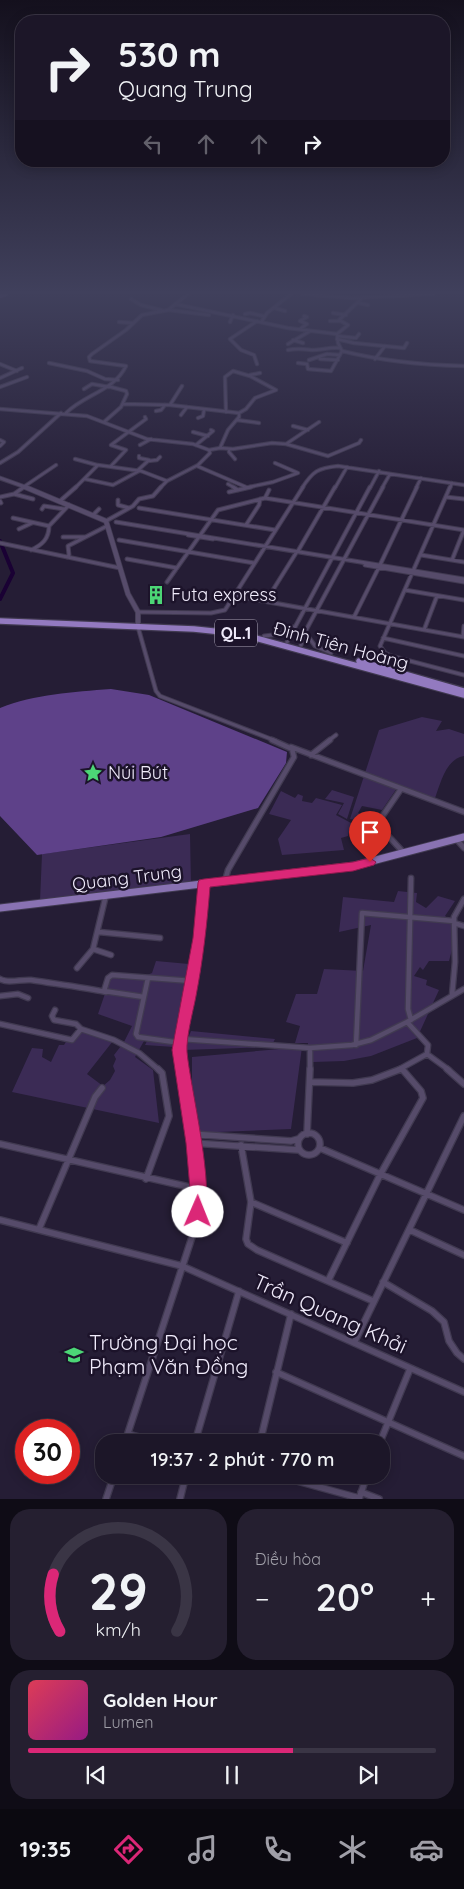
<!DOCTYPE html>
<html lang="vi">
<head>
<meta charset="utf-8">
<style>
	body { margin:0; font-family:Quicksand,sans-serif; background:#251f30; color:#f1f3f6; height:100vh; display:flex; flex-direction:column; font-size:19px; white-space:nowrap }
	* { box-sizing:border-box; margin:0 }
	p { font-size:16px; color:#a09fa8 }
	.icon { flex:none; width:28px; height:28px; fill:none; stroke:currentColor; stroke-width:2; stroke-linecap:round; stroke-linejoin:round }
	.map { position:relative; height:1499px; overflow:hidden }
	.sheet { display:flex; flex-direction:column; gap:10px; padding:10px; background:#0f0c16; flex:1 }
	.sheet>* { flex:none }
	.top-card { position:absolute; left:15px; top:15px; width:435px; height:152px; border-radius:20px; box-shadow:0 2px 12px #0003,0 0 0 1px #3a3545; background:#1c1628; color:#f1f3f6; overflow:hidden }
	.speed { position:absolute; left:15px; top:1419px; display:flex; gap:10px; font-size:25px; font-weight:700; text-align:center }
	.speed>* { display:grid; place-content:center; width:65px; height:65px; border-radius:50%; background:#1c1628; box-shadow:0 2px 12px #0003,0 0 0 1px #3a3545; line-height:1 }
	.speed .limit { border:8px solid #d22; background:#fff; color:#111 }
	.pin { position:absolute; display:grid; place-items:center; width:42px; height:42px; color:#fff; margin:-51px -21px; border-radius:50% 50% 50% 0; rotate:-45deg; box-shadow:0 0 5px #0007 }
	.pin .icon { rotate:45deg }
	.me { position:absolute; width:55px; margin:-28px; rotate:1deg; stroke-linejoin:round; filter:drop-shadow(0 0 4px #0008) }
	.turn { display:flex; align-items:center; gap:18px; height:105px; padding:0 20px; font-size:22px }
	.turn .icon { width:65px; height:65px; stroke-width:2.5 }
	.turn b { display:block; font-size:35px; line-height:42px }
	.lanes { display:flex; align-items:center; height:48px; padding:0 20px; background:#0003; justify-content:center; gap:25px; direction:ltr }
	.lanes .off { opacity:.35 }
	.big { font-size:38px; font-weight:600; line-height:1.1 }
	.sheet .card { flex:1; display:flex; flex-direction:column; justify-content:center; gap:8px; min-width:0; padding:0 18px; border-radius:20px; background:#251f30 }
	.sheet .dial { align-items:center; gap:0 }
	.dial svg { height:130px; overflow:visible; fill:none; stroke:#3a3545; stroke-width:7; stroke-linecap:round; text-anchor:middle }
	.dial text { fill:#f1f3f6; stroke:none }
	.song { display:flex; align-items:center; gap:15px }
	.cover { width:60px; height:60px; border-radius:8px; background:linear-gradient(135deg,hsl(350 70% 55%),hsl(310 70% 35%)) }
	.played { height:5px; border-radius:2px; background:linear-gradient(90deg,#db2777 65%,#3a3545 65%) }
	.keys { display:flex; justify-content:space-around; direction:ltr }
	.heat { display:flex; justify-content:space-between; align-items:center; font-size:28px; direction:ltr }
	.sheet .tiles { flex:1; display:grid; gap:10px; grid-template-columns:1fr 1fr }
	.card:last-child { grid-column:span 2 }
	.trip { position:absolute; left:95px; top:1434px; width:295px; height:50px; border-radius:20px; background:#1c1628; box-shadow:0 2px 12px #0003,0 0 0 1px #3a3545; font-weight:600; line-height:50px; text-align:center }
	.dock { display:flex; height:80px; justify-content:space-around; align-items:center; background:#0b0910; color:#a09fa8 }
	.dock .icon { width:35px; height:35px }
	.dock .on { color:#db2777 }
	.dock b { font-size:22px; color:#f1f3f6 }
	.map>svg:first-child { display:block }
</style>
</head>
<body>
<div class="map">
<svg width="464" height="1499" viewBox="0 0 464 1499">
	<rect width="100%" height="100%" fill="#251d35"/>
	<path fill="#3b2b55" d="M422,717L442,721L436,731L449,729L464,734V756C446,759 441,782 435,798L397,788L382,810L362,806L358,813L373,817L371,823L350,819L379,730Z
		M332,790L354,797L347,819L338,814L344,803L325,799Z
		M281,791L295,798L298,794L303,796L302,801L312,803L316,798L342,805L336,815L351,823L348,836L341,838L344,850L282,855L278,839L291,820L269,814Z
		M190,834L191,885L40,901L42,854Z
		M398,891L417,893L416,902L426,908L438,896L455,901L445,916L458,927L449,961H429L423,970L420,967L414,976L427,980L426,985L439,990L417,1038L371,1056L344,1061L313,1062L307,1054L308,1043H295L300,1026L286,1022L296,994H317L324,969L363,971L371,925L339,932L343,897L394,902Z
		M156,961L200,965L201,971L174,1047L145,1045L147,1041H144L135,1057L153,1070L159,1123L12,1092L32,1048L43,1049L42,1057L51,1062L59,1045H64L67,1040L82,1029L113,1041L87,1074L103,1086L110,1080L115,1071L113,1066L116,1059L114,1055L124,1042L132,1026L98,1014L111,976L147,975L152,973Z
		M191,1031L275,1039L271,1047L183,1050Z
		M302,1047L291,1129L192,1133V1057Z"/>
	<path fill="#5e4189" d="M111,689L149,695L287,752L286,763L258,808L161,837L37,855L0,816V708C35,694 73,692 111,689Z"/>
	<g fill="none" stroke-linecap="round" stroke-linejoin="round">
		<path stroke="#1a0134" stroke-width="4" d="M0,541L13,573L0,599"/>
		<g stroke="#413a51" stroke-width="4.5">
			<path id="minor-far3" d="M303,294L352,298L433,294
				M131,299L141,305L161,310
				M359,303L368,305
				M175,304L288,328L337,334L338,343L342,351C382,361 422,365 464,366
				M275,308L285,311
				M169,310L209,315
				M333,313L346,315
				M245,314L250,313L263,316
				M257,321L230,339L241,350L254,355L257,364
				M262,321L267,313L291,294
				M330,321H340
				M119,322L133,323
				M230,322L233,315
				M300,329L307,324L300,321L307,317L304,316
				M337,334L348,325L339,320L361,299
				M337,336L356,338L359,334
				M337,339L354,343L404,348L407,343
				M293,340L303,343
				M288,344L310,331
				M288,350C297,348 303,349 312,350C321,350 330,347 340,348
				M320,359L338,360
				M375,359L385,346
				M309,360L327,354L340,355
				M49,363L87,371L105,379L118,380
				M298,363L307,364L308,369L331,371L342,351
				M0,364L17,371
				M250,375L260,373
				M0,378L22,368
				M0,387L27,377
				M84,389L92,384L109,387
				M123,404L170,405L239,413V417L228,430L220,448
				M170,405L182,386
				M0,409L87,416L147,439L193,444L209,450L220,448L233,449L272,443L286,444L328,456L359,443L361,440
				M156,411L161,410L165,405
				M226,412L225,377L233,371L250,376L276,390L255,398L246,409L239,413
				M66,413C85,394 114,391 126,366L90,361L89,357L92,354L126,330L142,315L168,310L188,294
				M181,415L187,407
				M198,418L203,416L204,410
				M237,420L259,423
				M104,422L121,407L127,394L126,391L111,387
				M293,426L308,430
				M193,432L208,436
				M0,440L4,442L0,446
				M286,444L319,422
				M140,445L151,439
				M196,445L213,431L211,430
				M229,449V452L235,459
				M139,456V458L149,460
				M75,459L97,465
				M0,463L18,452L61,413
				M111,466L126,450L111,445L146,419L145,417
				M197,466L246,487
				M137,471L148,461L157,460L160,457
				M85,479L113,485L139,471
				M228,484L235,488
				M22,488L56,465
				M75,488L98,465L141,471L167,481
				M160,488L167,481L198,465L210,453L209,450
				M245,488L273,482L298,473L275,463
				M302,488C313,471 318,468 338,466L464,485
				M335,488L347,467
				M370,488L379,471
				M382,488L390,474
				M416,488L421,478
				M450,488L452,483"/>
		</g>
		<g stroke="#413a51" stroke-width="5">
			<path id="minor-far2" d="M233,487L238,490
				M450,487L380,646L385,653L391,656L464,675
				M229,492L251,487
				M14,494L33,499
				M0,497L14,494L24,487
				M446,497L464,499
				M265,498L269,490
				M118,500V505L129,508
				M0,501L1,503
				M60,501L76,487
				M139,508L275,530
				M42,509L44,506L64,509
				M93,515L99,509
				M13,518L49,526
				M106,521L133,506L139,499L153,496L161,487
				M116,522L464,579
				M246,525L259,505L260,499
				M19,529L32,523
				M188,535L213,539
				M63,537H85
				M119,540L254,563
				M0,543L120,568
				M31,550C42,545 49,539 49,526L69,505
				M298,551L335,487
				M421,555L464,562
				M67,557L69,555L68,546L107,526
				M127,559L177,568
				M452,560L464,530
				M365,565L464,582
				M380,565L417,487
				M167,582L218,510L265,498L464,530
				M405,590L464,600
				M235,596L464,637
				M266,601L296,553
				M138,612L211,613L225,610L303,487
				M354,617L379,567
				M138,627L156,691L160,696L276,741
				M424,630L437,596
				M305,632L315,646L331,653
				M264,636L281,634L293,627
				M463,637L464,626
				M383,638L464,656
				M287,642L370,487
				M301,645L305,632L383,487
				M328,741L336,735"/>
		</g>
		<g stroke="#413a51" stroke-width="7">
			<path id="minor-far1" d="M291,747L464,812
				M311,755L330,740
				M401,789L377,824L404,853
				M456,839L464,848
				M411,878L408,1009L411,1020
				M225,881L228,870L294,757L292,749L272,740
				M454,923L464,926
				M99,932L160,938
				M93,949L111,955
				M77,968L93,949L106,895
				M148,978L136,1034L138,1037L181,1043
				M0,979C9,984 21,979 31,980C56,984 81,987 106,992
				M452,995L455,962L454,917L464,899
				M0,996L18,994L28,998
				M144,997L104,991L108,978L112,975L192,981
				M55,1010L52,1016L54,1020L76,1024L81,1029L114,1040L139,1053L159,1070
				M407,1022L428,1045L427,1054
				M0,1024L72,1040L81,1029
				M182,1039L310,1048L352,1045L371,1040L407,1022L464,989
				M356,1045L362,913L454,921
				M310,1048V1070
				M427,1054L449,1070
				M402,1069L403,1070
				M183,1070L180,1050L200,938L204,883
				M398,1070L427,1054"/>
		</g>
		<g stroke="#413a51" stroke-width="8">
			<path id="minor" d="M447,1069L464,1084
				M310,1082L353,1083L372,1080L401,1069
				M298 1144a11 11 0 1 1 22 0a11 11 0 1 1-22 0Z
				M191,1134L291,1141L298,1139
				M307,1134L310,1069
				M193,1143L299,1150
				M0,1144L198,1189
				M241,1145L251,1202L246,1239L248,1244L257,1250L373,1301
				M320,1148L464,1210
				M146,1179L169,1116L162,1073L158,1069
				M251,1202L347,1243
				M0,1220L182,1266L464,1392
				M39,1229L95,1097L102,1088
				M410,1230L464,1255
				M328,1281L380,1175L423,1098L421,1091L402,1069
				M383,1282L432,1311L444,1322L449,1341L457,1353L464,1359
				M354,1343L464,1116
				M276,1372L464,1456
				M128,1434L158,1442
				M125,1442L193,1234C205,1181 190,1123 183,1069
				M195,1442L239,1291
				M260,1442L291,1314
				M380,1442L410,1369
				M275,1475L359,1498
				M361,1492L379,1499
				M106,1499L114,1475
				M180,1499L186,1475
				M359,1499L367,1475"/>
		</g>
		<g stroke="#413a51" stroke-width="5">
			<path id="tertiary-far1" d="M0,478L28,488"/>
		</g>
		<g stroke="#413a51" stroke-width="6">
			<path id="tertiary" d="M25,487L106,521L128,594L138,612V623"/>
		</g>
		<g stroke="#413a51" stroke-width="5.5">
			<path id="secondary" d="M0,296L6,294"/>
		</g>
		<g stroke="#413a51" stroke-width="9">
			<path id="primary" d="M0,908L353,866L464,837"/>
		</g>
		<g stroke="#413a51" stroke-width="8">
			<path id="trunk" d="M0,621L194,629L241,634L464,695
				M359,661L464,691"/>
		</g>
		<use href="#minor-far3" stroke="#564b6a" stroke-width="2.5"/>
		<use href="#minor-far2" stroke="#564b6a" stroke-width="3"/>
		<use href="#minor-far1" stroke="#564b6a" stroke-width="4.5"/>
		<use href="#minor" stroke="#564b6a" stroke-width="5.5"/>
		<use href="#tertiary-far1" stroke="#564b6a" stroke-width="3"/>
		<use href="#tertiary" stroke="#564b6a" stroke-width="4.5"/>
		<use href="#secondary" stroke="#736193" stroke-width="4"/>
		<use href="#primary" stroke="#8972b2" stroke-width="7"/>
		<use href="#trunk" stroke="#937ac0" stroke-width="5.5"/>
	</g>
	<linearGradient id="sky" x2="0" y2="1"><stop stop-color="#14101d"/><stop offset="0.58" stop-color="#40405c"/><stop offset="1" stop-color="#40405c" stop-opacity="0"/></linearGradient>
	<rect width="464" height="504" fill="url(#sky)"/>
	<path fill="#db2777" stroke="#8e194d" d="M370,858L376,862L374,865L353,871L210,887C207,924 203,960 196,996C193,1012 186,1037 187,1052C190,1086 216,1191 203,1217L198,1219L192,1217L189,1212L190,1189L186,1143L172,1050L193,938L198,883L199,880L204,879L353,862Z"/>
	<defs>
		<g id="building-bare" transform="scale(1.5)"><path d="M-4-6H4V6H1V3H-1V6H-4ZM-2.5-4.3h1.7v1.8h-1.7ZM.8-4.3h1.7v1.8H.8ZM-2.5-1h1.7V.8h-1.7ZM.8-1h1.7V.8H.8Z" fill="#4cd676" stroke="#1c132a" stroke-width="2.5" paint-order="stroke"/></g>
		<g id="sight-bare" transform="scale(1.5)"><path d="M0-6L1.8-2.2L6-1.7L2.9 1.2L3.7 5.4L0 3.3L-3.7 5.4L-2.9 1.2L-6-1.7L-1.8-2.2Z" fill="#4cd676" stroke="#1c132a" stroke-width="2.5" paint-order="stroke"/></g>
		<g id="university-bare" transform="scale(1.5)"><path d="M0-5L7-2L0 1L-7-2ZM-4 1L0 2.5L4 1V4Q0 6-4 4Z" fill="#4cd676" stroke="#1c132a" stroke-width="2.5" paint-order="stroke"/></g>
	</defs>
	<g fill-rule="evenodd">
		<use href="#building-bare" x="156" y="595"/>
		<use href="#sight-bare" x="93" y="773"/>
		<use href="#university-bare" x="74" y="1355"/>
	</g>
	<g text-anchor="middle" stroke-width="5" stroke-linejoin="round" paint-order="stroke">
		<rect fill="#1c132a" stroke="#b0aabc" stroke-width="1" x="215" y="619.5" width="42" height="27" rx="4"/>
		<g font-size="16" font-weight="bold" fill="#f0ebfb">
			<text x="236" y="639">QL.1</text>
		</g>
		<g font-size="18" fill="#f0ebfb" stroke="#1c132a" text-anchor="start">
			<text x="171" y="601">Futa express</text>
			<text x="108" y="779">Núi Bút</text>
		</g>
		<g font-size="18" fill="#f0ebfb" stroke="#1c132a">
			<text transform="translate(341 646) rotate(15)" y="6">Đinh Tiên Hoàng</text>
			<text transform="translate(127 878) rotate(-7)" y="6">Quang Trung</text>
		</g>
		<g font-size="21" fill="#f0ebfb" stroke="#1c132a">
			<text transform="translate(330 1314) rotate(24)" y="7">Trần Quang Khải</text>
		</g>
		<g font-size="21" fill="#f0ebfb" stroke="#1c132a" text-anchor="start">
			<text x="89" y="1350">Trường Đại học<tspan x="89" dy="24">Phạm Văn Đồng</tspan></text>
		</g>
	</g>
</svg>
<div class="speed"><div class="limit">30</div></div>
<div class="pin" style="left:370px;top:862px;background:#d93025"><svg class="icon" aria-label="arrive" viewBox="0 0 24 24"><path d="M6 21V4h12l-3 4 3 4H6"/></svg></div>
<svg class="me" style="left:198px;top:1212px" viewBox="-20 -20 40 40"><circle r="19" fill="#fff"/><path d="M0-13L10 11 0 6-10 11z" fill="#db2777"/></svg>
<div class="trip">19:37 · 2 phút · 770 m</div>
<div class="top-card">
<div class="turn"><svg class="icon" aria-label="right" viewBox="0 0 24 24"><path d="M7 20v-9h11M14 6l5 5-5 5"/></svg><div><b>530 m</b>Quang Trung</div></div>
<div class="lanes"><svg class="icon off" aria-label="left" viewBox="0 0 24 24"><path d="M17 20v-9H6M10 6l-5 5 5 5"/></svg><svg class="icon off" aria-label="ahead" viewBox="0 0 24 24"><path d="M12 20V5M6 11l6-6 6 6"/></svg><svg class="icon off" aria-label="ahead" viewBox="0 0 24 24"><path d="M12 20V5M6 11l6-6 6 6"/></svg><svg class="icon" aria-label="right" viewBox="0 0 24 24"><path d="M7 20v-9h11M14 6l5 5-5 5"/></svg></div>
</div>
</div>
<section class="sheet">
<div class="tiles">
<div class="card dial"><svg viewBox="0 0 100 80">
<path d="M14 69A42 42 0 1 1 86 69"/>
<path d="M14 69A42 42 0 0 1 10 34" stroke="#db2777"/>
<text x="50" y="56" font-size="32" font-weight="700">29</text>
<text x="50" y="72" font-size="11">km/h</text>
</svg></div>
<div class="card"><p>Điều hòa</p>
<div class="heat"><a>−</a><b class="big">20°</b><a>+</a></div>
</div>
<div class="card">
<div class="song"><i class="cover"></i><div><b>Golden Hour</b><p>Lumen</p></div></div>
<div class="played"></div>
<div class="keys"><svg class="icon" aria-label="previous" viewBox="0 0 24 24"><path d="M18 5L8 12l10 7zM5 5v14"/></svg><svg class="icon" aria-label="pause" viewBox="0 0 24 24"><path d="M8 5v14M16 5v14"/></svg><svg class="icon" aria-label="next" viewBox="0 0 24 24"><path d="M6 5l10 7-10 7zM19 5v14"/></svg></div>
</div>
</div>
</section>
<nav class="dock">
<b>19:35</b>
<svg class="icon on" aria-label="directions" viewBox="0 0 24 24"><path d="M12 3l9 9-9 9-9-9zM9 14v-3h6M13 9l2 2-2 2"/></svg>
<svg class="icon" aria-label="music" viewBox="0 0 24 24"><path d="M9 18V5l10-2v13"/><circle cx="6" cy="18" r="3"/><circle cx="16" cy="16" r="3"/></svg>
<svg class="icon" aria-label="phone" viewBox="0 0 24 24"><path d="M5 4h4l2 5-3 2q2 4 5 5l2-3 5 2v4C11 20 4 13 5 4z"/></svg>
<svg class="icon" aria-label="climate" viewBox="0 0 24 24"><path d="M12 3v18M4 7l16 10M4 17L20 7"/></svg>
<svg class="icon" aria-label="car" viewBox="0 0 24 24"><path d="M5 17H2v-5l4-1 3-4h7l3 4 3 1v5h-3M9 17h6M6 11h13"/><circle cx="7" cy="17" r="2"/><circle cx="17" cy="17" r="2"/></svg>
</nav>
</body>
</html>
